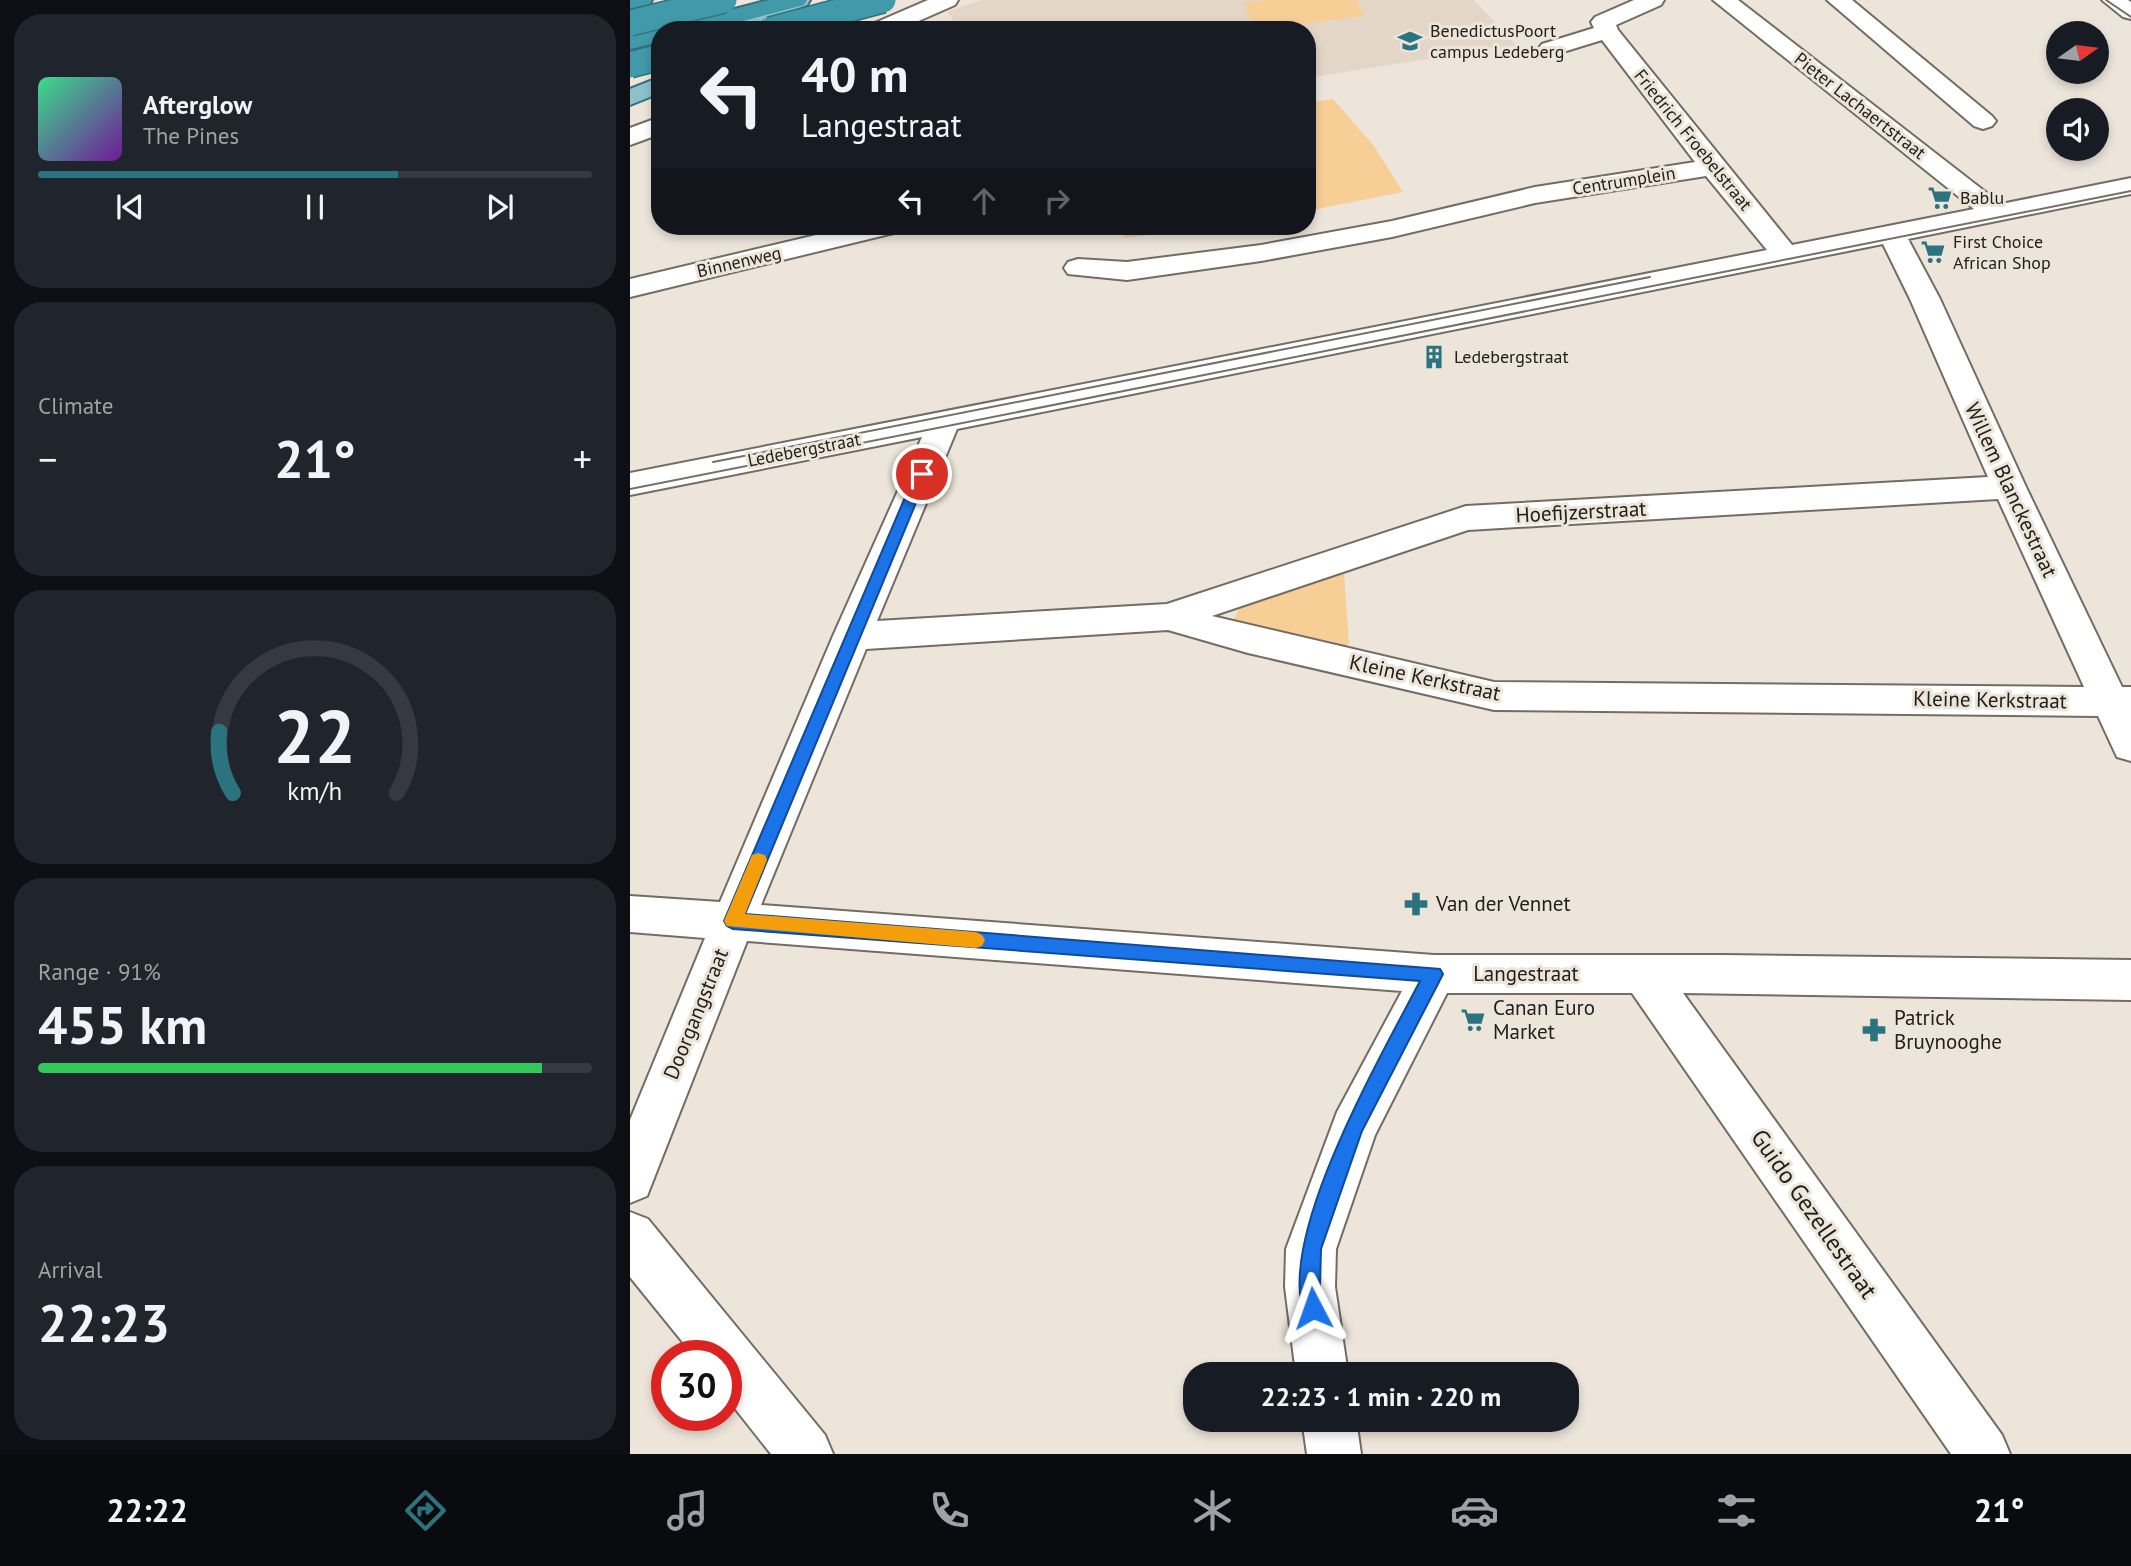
<!DOCTYPE html>
<html lang="en">
<head>
<meta charset="utf-8">
<style>
	body { margin:0; font-family:"PT Sans",sans-serif; background:#20242c; color:#f1f3f6; height:100vh; display:flex; flex-direction:column; font-size:26px; white-space:nowrap }
	* { box-sizing:border-box; margin:0 }
	p { font-size:23px; color:#9ea1a6 }
	.icon { flex:none; width:38px; height:38px; fill:none; stroke:currentColor; stroke-width:2; stroke-linecap:round; stroke-linejoin:round }
	.map { position:relative; flex:1; overflow:hidden }
	.sheet { display:flex; flex-direction:column; gap:14px; padding:14px; background:#0d0f14; width:630px }
	.sheet>* { flex:none }
	.hud { position:absolute; left:21px; top:21px; width:665px; height:214px; border-radius:28px; box-shadow:0 4px 10px #0003; background:#171b24; color:#f1f3f6; overflow:hidden }
	.needle { width:46px; rotate:76deg }
	.fabs { position:absolute; left:1416px; top:21px; display:grid; gap:14px }
	.fabs a { display:grid; place-items:center; width:63px; height:63px; border-radius:50%; background:#171b24; box-shadow:0 4px 10px #0003; font-size:35px }
	.speed { position:absolute; left:21px; top:1340px; display:flex; gap:14px; font-size:35px; font-weight:700; text-align:center }
	.speed>* { display:grid; place-content:center; width:91px; height:91px; border-radius:50%; background:#171b24; box-shadow:0 4px 10px #0003; line-height:1 }
	.speed .limit { border:10px solid #d22; background:#fff; color:#111 }
	.pin { position:absolute; display:grid; place-items:center; width:60px; height:60px; color:#fff; margin:-30px; border:4px solid #fff; border-radius:50%; box-shadow:0 2px 7px #0007 }
	.me { position:absolute; width:77px; margin:-38px; rotate:356deg; stroke-linejoin:round; filter:drop-shadow(0 0 5px #0008) }
	.turn { display:flex; align-items:center; gap:24px; height:147px; padding:0 35px; font-size:32px }
	.turn .icon { width:91px; height:91px; stroke-width:2.5 }
	.turn b { display:block; font-size:49px; line-height:60px }
	.lanes { display:flex; align-items:center; height:66px; padding:0 35px; background:#0003; justify-content:center; gap:35px; direction:ltr }
	.lanes .off { opacity:.35 }
	.big { font-size:52px; font-weight:700; line-height:1.1 }
	.sheet .tile { flex:1; display:flex; flex-direction:column; justify-content:center; gap:10px; min-width:0; padding:0 24px; border-radius:28px; background:#20242c }
	.sheet .dial { align-items:center; gap:0 }
	.dial svg { height:182px; overflow:visible; fill:none; stroke:#363941; stroke-width:7; stroke-linecap:round; text-anchor:middle }
	.dial text { fill:#f1f3f6; stroke:none }
	.song { display:flex; align-items:center; gap:21px }
	.cover { width:84px; height:84px; border-radius:10px; background:linear-gradient(135deg,hsl(150 70% 55%),hsl(280 70% 35%)) }
	.played { height:7px; border-radius:4px; background:linear-gradient(90deg,#2c7380 65%,#363941 65%) }
	.keys { display:flex; justify-content:space-around; direction:ltr }
	.heat { display:flex; justify-content:space-between; align-items:center; font-size:38px; direction:ltr }
	.charge { height:10px; border-radius:5px; background:linear-gradient(90deg,#34c759 91%,#363941 0) }
	.trip { position:absolute; left:553px; top:1362px; width:396px; height:70px; border-radius:28px; background:#171b24; box-shadow:0 4px 10px #0003; font-weight:700; line-height:70px; text-align:center }
	.tabs { display:flex; height:112px; justify-content:space-around; align-items:center; background:#090b0e; color:#9ea1a6 }
	.tabs .icon { width:49px; height:49px }
	.tabs .on { color:#2c7380 }
	.tabs b { font-size:32px; color:#f1f3f6 }
	main { display:flex; flex:1; min-height:0 }
	.map>svg:first-child { display:block }
</style>
</head>
<body>
<main>
<section class="sheet">
<div class="tile">
<div class="song"><i class="cover"></i><div><b>Afterglow</b><p>The Pines</p></div></div>
<div class="played"></div>
<div class="keys"><svg class="icon" aria-label="previous" viewBox="0 0 24 24"><path d="M18 5L8 12l10 7zM5 5v14"/></svg><svg class="icon" aria-label="pause" viewBox="0 0 24 24"><path d="M8 5v14M16 5v14"/></svg><svg class="icon" aria-label="next" viewBox="0 0 24 24"><path d="M6 5l10 7-10 7zM19 5v14"/></svg></div>
</div>
<div class="tile"><p>Climate</p>
<div class="heat"><a>−</a><b class="big">21°</b><a>+</a></div>
</div>
<div class="tile dial"><svg viewBox="0 0 100 80">
<path d="M14 69A42 42 0 1 1 86 69"/>
<path d="M14 69A42 42 0 0 1 8 42" stroke="#2c7380"/>
<text x="50" y="56" font-size="32" font-weight="700">22</text>
<text x="50" y="72" font-size="11">km/h</text>
</svg></div>
<div class="tile"><p>Range · 91%</p><b class="big">455 km</b><div class="charge"></div></div>
<div class="tile"><p>Arrival</p><b class="big">22:23</b></div>
</section>
<div class="map">
<svg width="1501" height="1454" viewBox="0 0 1501 1454">
	<rect width="100%" height="100%" fill="#ede5da"/>
	<path fill="#e3d6c7" d="M351,0H844L886,45L677,78V30H331L317,12Z"/>
	<path fill="#f8ce97" d="M639,0H726L735,16L626,30L614,3Z
		M703,99L744,146L773,192L677,211V103Z
		M489,226H580L495,238Z
		M710,568L714,574L719,643L708,655L599,630L608,610L606,604Z"/>
	<g fill="none" stroke-linecap="round" stroke-linejoin="round">
		<g stroke="#736c63" stroke-width="4">
			<path id="minor" d="M298,0H328L325,5L268,30H237L240,25Z
				M1004,0H1034L1031,5L986,25L988,30L1162,245L1344,209L1083,0H1108L1371,204L1501,178V194L1278,239L1310,299L1396,487L1492,687H1501V761L1487,757L1468,716L864,710L618,653L538,630L236,649L131,905L804,955H1092L1501,960V1000L1053,993L1372,1435L1380,1454H1321L1002,993H817L745,1135L706,1249L705,1287L718,1374H666L655,1287L656,1249L707,1112L772,991L117,941L17,1196L0,1203V1120L75,938L0,932V896L90,902L203,636L292,437L0,495V473L1137,250L1076,176L905,203L762,237L631,261L497,280L438,274L434,268L438,262L448,259L497,262L631,245L762,221L905,187L1065,162L972,40L920,56L912,54L908,49L912,44L964,28L961,22L965,17ZM1253,244L1280,299L1358,477L836,506L537,604L247,621L327,429ZM1368,499L1454,687L864,682L582,616L838,530Z
				M1197,0H1222L1362,116L1366,121L1362,126L1353,129L1344,126Z
				M1472,0H1498L1501,2V19L1493,17Z
				M30,117V134L0,145V128Z
				M224,226H272L268,232L0,297V279Z
				M0,1212L18,1219L195,1435L203,1454H141L96,1397V1356H64L0,1277Z
				M672,1419H726L731,1454H677Z"/>
		</g>
		<g stroke="#366f78" stroke-width="4">
			<path id="major" d="M148,0H180L177,5L109,30H75L78,25Z
				M30,77V93L0,105V89Z"/>
		</g>
		<g stroke="#366f78" stroke-width="4">
			<path id="highway" d="M0,0H22L19,5L0,9Z
				M139,0H177L174,5L79,30H40L43,25Z
				M30,28L37,30H30V42L0,49V35Z"/>
		</g>
		<use href="#minor" fill="#fff" fill-rule="evenodd"/>
		<use href="#major" fill="#8cc2cc" fill-rule="evenodd"/>
		<use href="#highway" fill="#409aaa" fill-rule="evenodd"/>
		<path stroke="#757069" stroke-width="2" d="M1476,0L1501,17
			M83,462L1020,277
			M0,489L1501,191"/>
		<g stroke="#366f78" stroke-width="28" stroke-linecap="butt">
			<path id="highway-bridge" d="M0,23L94,0
				M140,30L253,0
				M0,65L30,57"/>
		</g>
		<use href="#highway-bridge" stroke="#409aaa" stroke-width="25"/>
	</g>
	<path fill="#1a73e8" stroke="#114b97" stroke-width="2" d="M292,470L298,474L115,914L810,969L813,974L810,980L732,1131L691,1249L690,1287L693,1308L690,1316L683,1319L675,1316C644,1239 753,1053 790,981L103,929L97,926L94,921L285,474Z"/>
	<path fill="#f59e0b" d="M128,853L135,855L137,860L115,914L346,932L352,935L355,940L352,946L346,948L97,926L94,921L120,860L122,855Z"/>
	<defs>
		<g id="school-bare" transform="scale(1.89)"><path d="M0-5L7-2L0 1L-7-2ZM-4 1L0 2.5L4 1V4Q0 6-4 4Z" fill="#2c7380" stroke="#ede5da" stroke-width="2.5" paint-order="stroke"/></g>
		<g id="supermarket-bare" transform="scale(1.89)"><path d="M-6-5.5h2.5l.6 2H6L4.5 2H-2.5L-4.4-4H-6ZM-1.5 3.2a1.3 1.3 0 1 0 .1 0ZM3 3.2a1.3 1.3 0 1 0 .1 0Z" fill="#2c7380" stroke="#ede5da" stroke-width="2.5" paint-order="stroke"/></g>
		<g id="building-bare" transform="scale(1.89)"><path d="M-4-6H4V6H1V3H-1V6H-4ZM-2.5-4.3h1.7v1.8h-1.7ZM.8-4.3h1.7v1.8H.8ZM-2.5-1h1.7V.8h-1.7ZM.8-1h1.7V.8H.8Z" fill="#2c7380" stroke="#ede5da" stroke-width="2.5" paint-order="stroke"/></g>
		<g id="pharmacy-bare" transform="scale(1.89)"><path d="M-2-6h4v4h4v4h-4v4h-4v-4h-4v-4h4Z" fill="#2c7380" stroke="#ede5da" stroke-width="2.5" paint-order="stroke"/></g>
	</defs>
	<g fill-rule="evenodd">
		<use href="#school-bare" x="780" y="41"/>
		<use href="#supermarket-bare" x="1310" y="198"/>
		<use href="#supermarket-bare" x="1303" y="252"/>
		<use href="#building-bare" x="804" y="357"/>
		<use href="#pharmacy-bare" x="786" y="904"/>
		<use href="#supermarket-bare" x="843" y="1020"/>
		<use href="#pharmacy-bare" x="1244" y="1030"/>
	</g>
	<g text-anchor="middle" stroke-width="6" stroke-linejoin="round" paint-order="stroke">
		<g font-size="18" fill="#22201c" stroke="#ede5da" text-anchor="start">
			<text x="800" y="37">BenedictusPoort<tspan x="800" dy="21">campus Ledeberg</tspan></text>
			<text x="1330" y="204">Bablu</text>
			<text x="1323" y="248">First Choice<tspan x="1323" dy="21">African Shop</tspan></text>
			<text x="824" y="363">Ledebergstraat</text>
		</g>
		<g font-size="18" fill="#22201c" stroke="#ede5da">
			<text transform="translate(1230 106) rotate(38)" y="6">Pieter Lachaertstraat</text>
			<text transform="translate(1063 140) rotate(51)" y="6">Friedrich Froebelstraat</text>
			<text transform="translate(994 181) rotate(-9)" y="6">Centrumplein</text>
			<text transform="translate(109 262) rotate(-13)" y="6">Binnenweg</text>
			<text transform="translate(174 450) rotate(-11)" y="6">Ledebergstraat</text>
		</g>
		<g font-size="21" fill="#22201c" stroke="#ede5da">
			<text transform="translate(1381 490) rotate(65)" y="7">Willem Blanckestraat</text>
			<text transform="translate(951 512) rotate(-3)" y="7">Hoefijzerstraat</text>
			<text transform="translate(795 678) rotate(12)" y="7">Kleine Kerkstraat</text>
			<text transform="translate(1360 700) rotate(1)" y="7">Kleine Kerkstraat</text>
			<text x="896" y="981">Langestraat</text>
			<text transform="translate(66 1014) rotate(-68)" y="7">Doorgangstraat</text>
		</g>
		<g font-size="21" fill="#22201c" stroke="#ede5da" text-anchor="start">
			<text x="806" y="911">Van der Vennet</text>
			<text x="863" y="1015">Canan Euro<tspan x="863" dy="24">Market</tspan></text>
			<text x="1264" y="1025">Patrick<tspan x="1264" dy="24">Bruynooghe</tspan></text>
		</g>
		<g font-size="24" fill="#22201c" stroke="#ede5da">
			<text transform="translate(1184 1214) rotate(55)" y="8">Guido Gezellestraat</text>
		</g>
	</g>
</svg>
<div class="fabs">
<a><svg class="needle" viewBox="-14 -14 28 28"><path d="M0-13l5 13h-10z" fill="#e53935"/><path d="M0 13l5-13h-10z" fill="#9ea1a6"/></svg></a>
<a><svg class="icon" aria-label="sound" viewBox="0 0 24 24"><path d="M4 9h4l5-4v14l-5-4H4zM17 9q2 3 0 6"/></svg></a>
</div>
<div class="speed"><div class="limit">30</div></div>
<div class="pin" style="left:292px;top:474px;background:#d93025"><svg class="icon" aria-label="arrive" viewBox="0 0 24 24"><path d="M6 21V4h12l-3 4 3 4H6"/></svg></div>
<svg class="me" style="left:683px;top:1308px" viewBox="-20 -20 40 40"><path d="M0-17L14 15 0 8-14 15z" fill="#1a73e8" stroke="#fff" stroke-width="4"/></svg>
<div class="trip">22:23 · 1 min · 220 m</div>
<div class="hud">
<div class="turn"><svg class="icon" aria-label="left" viewBox="0 0 24 24"><path d="M17 20v-9H6M10 6l-5 5 5 5"/></svg><div><b>40 m</b>Langestraat</div></div>
<div class="lanes"><svg class="icon" aria-label="left" viewBox="0 0 24 24"><path d="M17 20v-9H6M10 6l-5 5 5 5"/></svg><svg class="icon off" aria-label="ahead" viewBox="0 0 24 24"><path d="M12 20V5M6 11l6-6 6 6"/></svg><svg class="icon off" aria-label="right" viewBox="0 0 24 24"><path d="M7 20v-9h11M14 6l5 5-5 5"/></svg></div>
</div>
</div>
</main>
<nav class="tabs">
<b>22:22</b>
<svg class="icon on" aria-label="directions" viewBox="0 0 24 24"><path d="M12 3l9 9-9 9-9-9zM9 14v-3h6M13 9l2 2-2 2"/></svg>
<svg class="icon" aria-label="music" viewBox="0 0 24 24"><path d="M9 18V5l10-2v13"/><circle cx="6" cy="18" r="3"/><circle cx="16" cy="16" r="3"/></svg>
<svg class="icon" aria-label="phone" viewBox="0 0 24 24"><path d="M5 4h4l2 5-3 2q2 4 5 5l2-3 5 2v4C11 20 4 13 5 4z"/></svg>
<svg class="icon" aria-label="climate" viewBox="0 0 24 24"><path d="M12 3v18M4 7l16 10M4 17L20 7"/></svg>
<svg class="icon" aria-label="car" viewBox="0 0 24 24"><path d="M5 17H2v-5l4-1 3-4h7l3 4 3 1v5h-3M9 17h6M6 11h13"/><circle cx="7" cy="17" r="2"/><circle cx="17" cy="17" r="2"/></svg>
<svg class="icon" aria-label="filters" viewBox="0 0 24 24"><path d="M4 7h16M4 17h16"/><circle cx="9" cy="7" r="2"/><circle cx="15" cy="17" r="2"/></svg>
<b>21°</b>
</nav>
</body>
</html>
